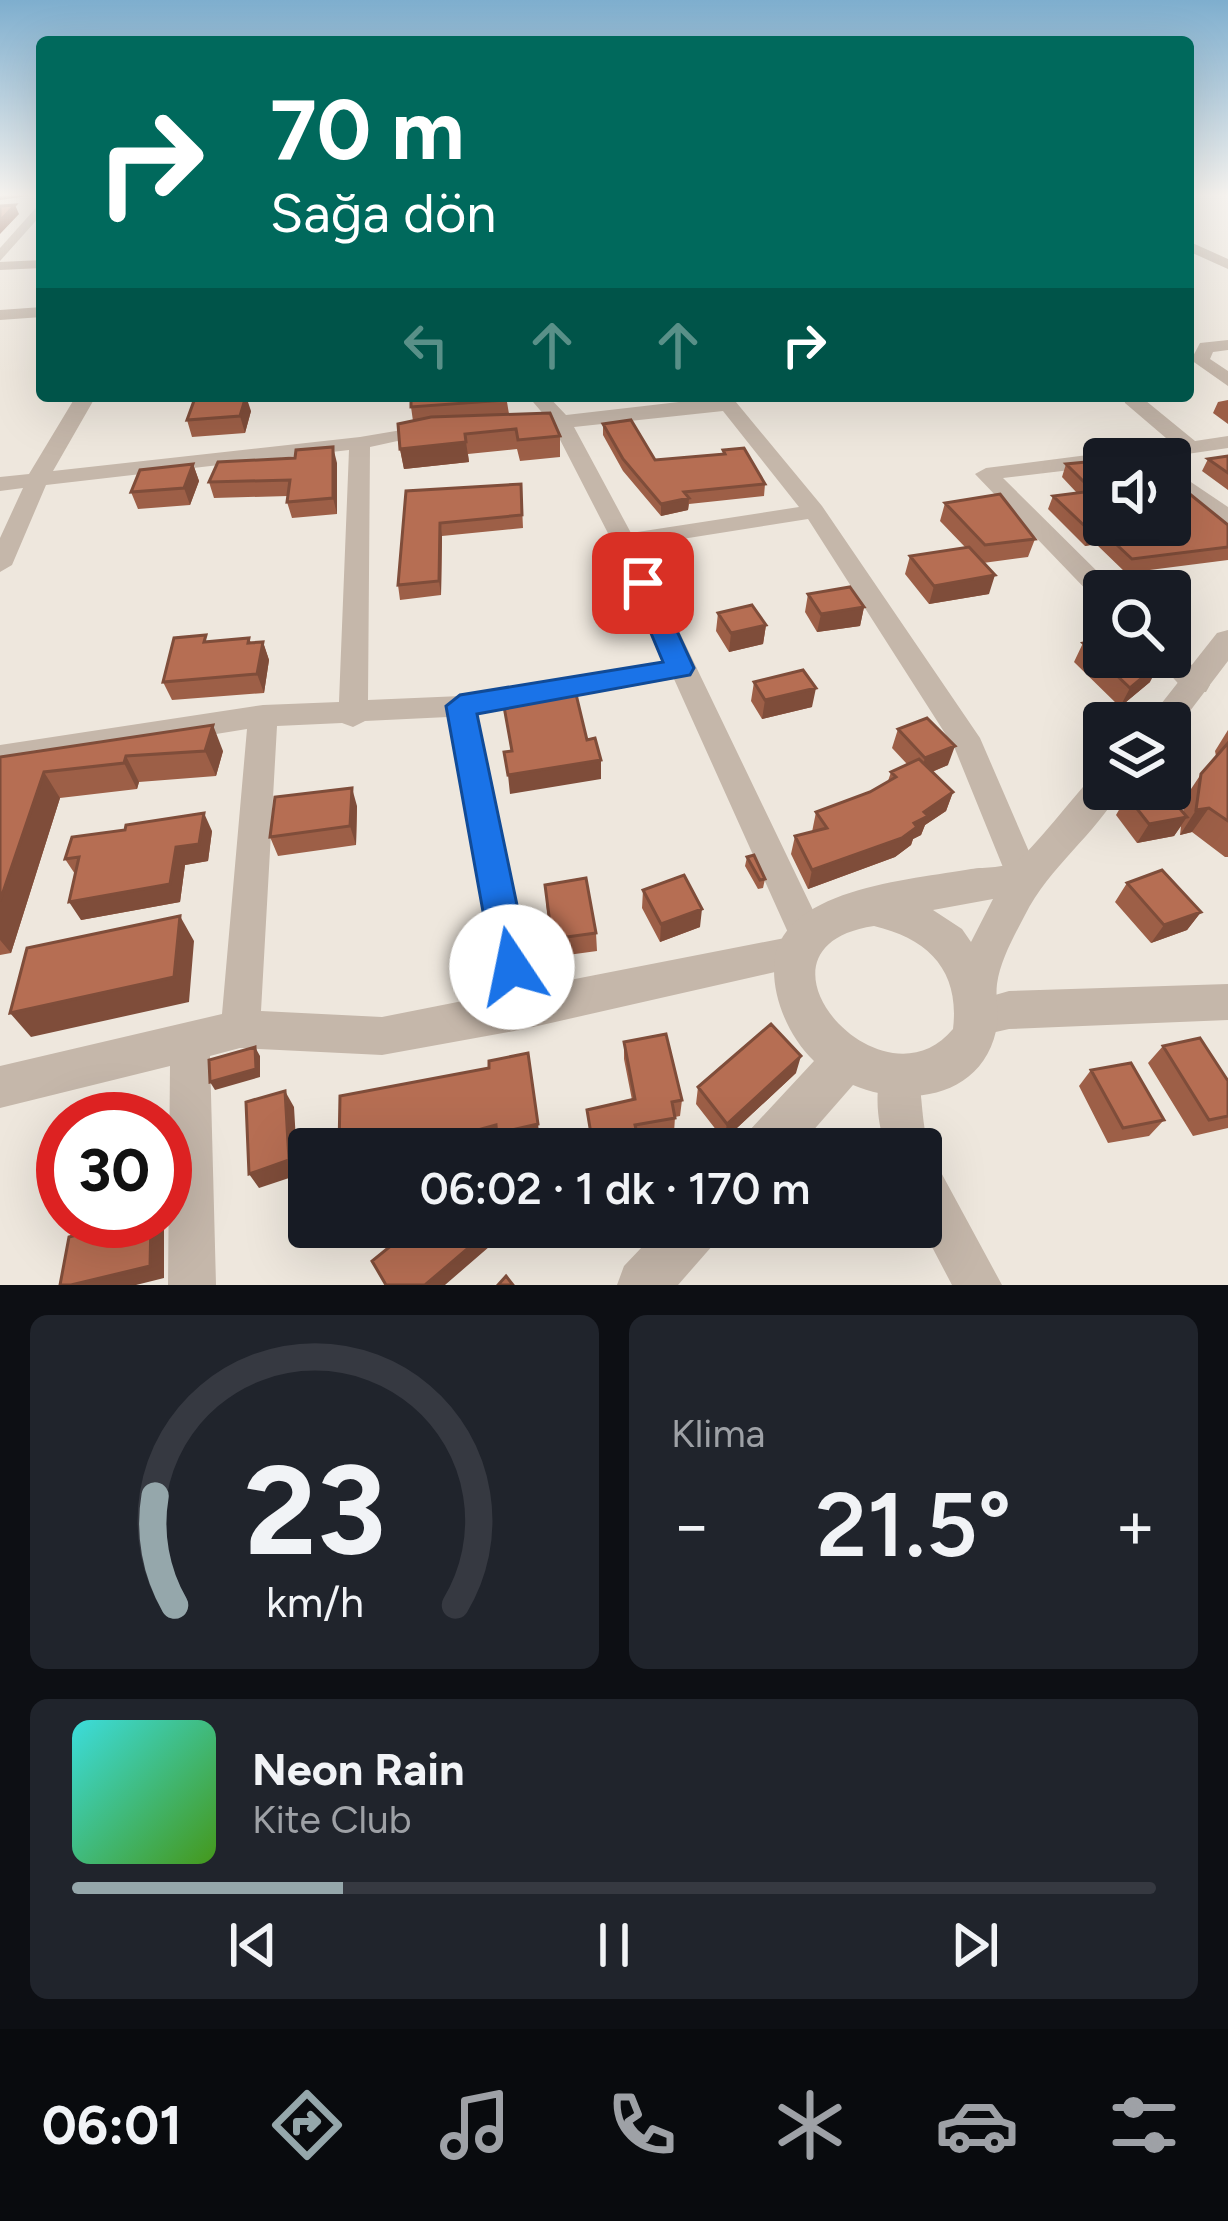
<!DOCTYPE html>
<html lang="tr">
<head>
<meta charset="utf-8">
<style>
	body { margin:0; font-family:Figtree,sans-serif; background:#20242c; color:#f1f3f6; height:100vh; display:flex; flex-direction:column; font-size:45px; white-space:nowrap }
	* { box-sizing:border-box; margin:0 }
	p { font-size:39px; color:#9ea1a6 }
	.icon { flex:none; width:66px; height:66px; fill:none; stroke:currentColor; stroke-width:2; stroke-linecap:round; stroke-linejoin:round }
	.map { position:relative; height:1285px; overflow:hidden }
	.panel { display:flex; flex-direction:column; gap:30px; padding:30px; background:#0d0f14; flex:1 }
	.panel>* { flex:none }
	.top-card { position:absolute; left:36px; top:36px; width:1158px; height:366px; border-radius:12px; box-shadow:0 12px 48px #0002; background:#00695c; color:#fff; overflow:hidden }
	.controls { position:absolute; left:1083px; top:438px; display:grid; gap:24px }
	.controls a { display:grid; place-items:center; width:108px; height:108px; border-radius:12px; background:#171b24; box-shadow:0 12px 48px #0002; font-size:60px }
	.speed { position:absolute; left:36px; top:1092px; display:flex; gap:24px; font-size:60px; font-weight:700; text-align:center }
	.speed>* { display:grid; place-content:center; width:156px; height:156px; border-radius:50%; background:#171b24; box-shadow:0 12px 48px #0002; line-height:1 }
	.speed .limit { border:18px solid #d22; background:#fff; color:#111 }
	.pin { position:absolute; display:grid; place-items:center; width:102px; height:102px; color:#fff; margin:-51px; border-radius:24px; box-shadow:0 6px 18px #0006 }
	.me { position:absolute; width:132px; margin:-66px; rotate:349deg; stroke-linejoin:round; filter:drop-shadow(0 0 9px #0008) }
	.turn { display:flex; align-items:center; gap:42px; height:252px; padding:0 36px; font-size:54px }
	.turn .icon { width:156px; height:156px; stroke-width:2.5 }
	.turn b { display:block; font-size:84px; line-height:102px }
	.lanes { display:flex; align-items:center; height:114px; padding:0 36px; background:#0003; justify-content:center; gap:60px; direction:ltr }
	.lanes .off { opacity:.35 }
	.big { font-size:90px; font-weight:600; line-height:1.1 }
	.panel .tile { flex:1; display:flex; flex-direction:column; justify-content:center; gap:18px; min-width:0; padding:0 42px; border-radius:18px; background:#20242c }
	.panel .dial { align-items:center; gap:0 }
	.dial svg { height:312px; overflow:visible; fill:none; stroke:#363941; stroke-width:7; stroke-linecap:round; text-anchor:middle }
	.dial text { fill:#f1f3f6; stroke:none }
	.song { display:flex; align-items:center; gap:36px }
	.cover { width:144px; height:144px; border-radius:18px; background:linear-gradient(135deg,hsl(180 70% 55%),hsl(100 70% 35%)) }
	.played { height:12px; border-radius:6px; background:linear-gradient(90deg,#95a7ab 25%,#363941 25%) }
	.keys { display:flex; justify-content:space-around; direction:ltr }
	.heat { display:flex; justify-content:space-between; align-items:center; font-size:66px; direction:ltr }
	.panel .tiles { flex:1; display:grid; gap:30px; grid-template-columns:1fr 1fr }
	.tile:last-child { grid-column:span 2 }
	.trip { position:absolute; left:288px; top:1128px; width:654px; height:120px; border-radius:12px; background:#171b24; box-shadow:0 12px 48px #0002; font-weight:600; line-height:120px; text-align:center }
	.tab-bar { display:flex; height:192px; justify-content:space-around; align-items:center; background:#090b0e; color:#9ea1a6 }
	.tab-bar .icon { width:84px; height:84px }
	.tab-bar .current { color:#95a7ab }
	.tab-bar b { font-size:54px; color:#f1f3f6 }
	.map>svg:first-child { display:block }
</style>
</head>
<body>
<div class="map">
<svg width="1228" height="1285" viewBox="0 0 1228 1285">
	<rect width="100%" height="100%" fill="#eee7dd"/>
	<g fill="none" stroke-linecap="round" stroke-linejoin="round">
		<path fill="#c5b7aa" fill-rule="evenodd" d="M42,201V214L0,261V248Z
			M1188,241L1228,259V269L1188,251Z
			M42,260V268L0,270V262Z
			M42,307V317L0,320V310Z
			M1228,340V350L1213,352L1210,359L1228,371V386L1191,360L1200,343Z
			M76,396H96L53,471L360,437L443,423V431L370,447L368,700L461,696L666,661L612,541L554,428L522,427L512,421L522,415L545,416L528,396H548L566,415L731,396L822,506L980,738L1040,877L1035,887L1023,892L1011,887L955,749L808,519L638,546L824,933L813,947L810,964L520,1030L382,1055L240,1048L210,1056L216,1285H168L170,1066L0,1108V1066L222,1014L247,729L0,769V745L263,705L339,702L349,450L46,485L12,565L0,572V538L23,488L0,491V477L29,474ZM723,411L799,507L631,533L574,427ZM674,679L790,937L534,987L477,714ZM448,717L498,994L382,1017L261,1011L277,726L342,723L353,727L365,721Z
			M1124,396H1140L1195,441L1228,436V448L1153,459H1104V466L1003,478L1113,587L1115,591H1104V601L1095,599L975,474L986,468L1173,444L1125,403Z
			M1170,468L1228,507V525L1170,484Z
			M1170,648L1178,650L1210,685L1206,692H1186L1154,657H1170Z
			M1228,984V1020L1009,1029L978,1036L964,1030L959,1017L964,1004L1009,991Z
			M899,1056L913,1062C925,1089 919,1119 930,1149L925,1160L937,1165L1002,1285H952L921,1226V1149H886C877,1121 873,1090 885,1062Z"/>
		<path fill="#c5b7aa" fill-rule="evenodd" d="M1228,630V661L1174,732L1170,733V723H1146L1217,633Z
			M1104,773V789H1121C1095,835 1049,867 1025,915C1014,936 1000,961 997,984C995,1000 1000,1016 996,1031C981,1098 907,1108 853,1085L797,1149H741L748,1132L814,1061C790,1038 774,1002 774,970C773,888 912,880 971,869C984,867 1007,868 1017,861C1033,849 1074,796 1092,777ZM993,899L971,942L962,929L933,910ZM874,926C929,939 960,971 953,1029C881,1116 733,947 874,926Z
			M661,1227H720L713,1245L678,1285H617L624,1266Z"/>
	</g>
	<path fill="#9d5f47" d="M506,396L509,414L560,436V457L520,461L517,449L468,454L469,462L404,469L400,449L413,421L411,407Z
		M1228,400V424L1213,413L1218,402Z
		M251,411L245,433L192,437L187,420Z
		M603,424L655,460L723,454V450L765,484L764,496L689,504L688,510L661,516L623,471L603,435Z
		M1228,456V490L1202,471L1208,459Z
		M1096,461L1104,525H1228V560L1126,573L1096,544L1085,546L1048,509L1053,496L1077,493L1062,477L1066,464Z
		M337,463V514L292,518L287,502L288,496L214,498L209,482Z
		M193,464L199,481L190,505L138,509L131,492Z
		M521,484L523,528L442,536L441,595L400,600L398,585L406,491Z
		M945,503L1035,539L1028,557L983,563L989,594L929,604L905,574L910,556L965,547L940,521Z
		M808,594L864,607L860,626L817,632L805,612Z
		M718,613L766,625L763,644L729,652L716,631Z
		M249,638L251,643L263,642L269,660L264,693L172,700L163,682Z
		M1083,643L1150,682L1120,707L1074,662Z
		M754,682L812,707L762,719L751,701Z
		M898,729L948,765L932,772L953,792L946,811L925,825L921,835L913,839L911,845L895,857L808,889L791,854L795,836L812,832L816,812L870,792L888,781L891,772L907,764L892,748Z
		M1228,730V857H1225L1192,832L1180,835L1181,826L1174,836L1137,843L1116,815L1127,796L1183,813L1185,798L1201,774L1216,756L1215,751Z
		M223,751L216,776L139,782L137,789L60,798L11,953L0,955V757Z
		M357,806L356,845L278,856L270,837Z
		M212,831L208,861L185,865L180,902L81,920L75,874L65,859Z
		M747,857L765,879L763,888L758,889L745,866Z
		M1127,883L1201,912L1187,930L1151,943L1115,902Z
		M643,890L700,927L660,942L642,908Z
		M546,903L596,933L597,951L553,957Z
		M624,1042L682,1100L680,1116L675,1117L674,1133L638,1140L641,1149H592L587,1110L632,1100L624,1059Z
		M1163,1046L1228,1081V1128L1193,1136L1148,1063Z
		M1091,1070L1164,1120L1149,1136L1108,1143L1079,1086Z
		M796,1073L724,1140L696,1104L698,1087Z"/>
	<path fill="#7f4d3a" d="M0,195H35L0,200Z
		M15,205L19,214L0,234V221Z
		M246,396L251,411L245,433L240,416Z
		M466,442L469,462L404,469L400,449Z
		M333,447L337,463V514L333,498Z
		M193,464L199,481L190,505L184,488Z
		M689,498L688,510L661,516V504Z
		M440,523L442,536L441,595L439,581Z
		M1102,531L1096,544L1085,546L1091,532Z
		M995,575L989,594L929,604L934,586Z
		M864,607L860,626L817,632L821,614Z
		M766,625L763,644L729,652L731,633Z
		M263,642L269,660L264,693L257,674Z
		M1160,663L1150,682L1120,707L1130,688Z
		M816,688L812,707L762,719L765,700Z
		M213,725L223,751L216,776L205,751Z
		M955,746L948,765L919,777L925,758Z
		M126,756L139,782L137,789L124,763Z
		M601,760V779L510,794L508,775Z
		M44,772L60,798L11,953L0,940V901Z
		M352,788L357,806L356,845L350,826Z
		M953,792L946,811L925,825L921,835L913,839L911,845L895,857L808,889L812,870L924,812Z
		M1209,808L1192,832L1180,835L1196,810Z
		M204,813L212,831L208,861L185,865L180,902L81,920L69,902L176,847Z
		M1187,817L1174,836L1137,843L1149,824Z
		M702,909L700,927L660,942L661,924Z
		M1201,912L1187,930L1151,943L1164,925Z
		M180,916L194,941L189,1002L31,1037L10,1013Z
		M255,1047L260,1056V1077L215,1090L210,1082Z
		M801,1056L796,1073L724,1140L727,1124Z
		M285,1091L294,1107L298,1175L259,1188L249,1174Z
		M538,1124L540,1140L506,1148L503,1132Z
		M496,1125L499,1141L468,1149H409Z
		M151,1221H155L164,1230V1278L136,1285H71Z
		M493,1227H512L445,1285H425Z"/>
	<path fill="#b66e53" stroke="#7f4d3a" stroke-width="3" d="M15,205L0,221V206Z
		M229,396H246L240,416L187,420L195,398Z
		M411,396H506L507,400L411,407Z
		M550,413L560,436L518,440L516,429L465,434L466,442L400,449L398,424L431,417Z
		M631,420L655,460L725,454L723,450L744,448L765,484L684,492L689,498L661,504L623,459L603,424Z
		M333,447V498L287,502L290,480L209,482L218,462L295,458L296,450Z
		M1228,456V473L1208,459Z
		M1096,461L1104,469V525H1170V478L1228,525V547L1132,559L1102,531L1091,532L1053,496L1093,491L1066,464Z
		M193,464L184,488L131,492L140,470Z
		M521,484L522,515L440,523L439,581L398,585L406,491Z
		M1000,494L1035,539L985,545L945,503Z
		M969,547L995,575L934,586L910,556Z
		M850,587L864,607L821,614L808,594Z
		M752,605L766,625L731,633L718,613Z
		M206,635L204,642L249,638L248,643L263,642L257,674L163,682L174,638Z
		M1104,638V657H1160V663L1130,688L1083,643Z
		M803,670L816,688L765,700L754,682Z
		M575,690L587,740L595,738L601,760L508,775L504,752L512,751L503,701Z
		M927,718L955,746L925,758L898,729Z
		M213,725L205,751L126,756L124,763L44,772L0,901V757Z
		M1228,743V821L1209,808L1196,810L1201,774Z
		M919,759L953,792L924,812L928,816L914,823L917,827L902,838L812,870L795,836L827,828L816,812L870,792L896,777L891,772Z
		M352,788L350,826L270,837L275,797Z
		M1163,789L1187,817L1149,824L1127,796Z
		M204,813L199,844L176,847L170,884L69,902L79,857L65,859L72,837L125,830L126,825Z
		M754,855L765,879L760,880L747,857Z
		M1162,870L1201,912L1164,925L1127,883Z
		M684,875L702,909L661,924L643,890Z
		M586,878L596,933L552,939L545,885Z
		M180,916L174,977L10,1013L27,948Z
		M771,1024L801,1056L727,1124L698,1087Z
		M666,1034L682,1100L672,1102L675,1118L635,1125L641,1149H597L593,1146L587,1110L635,1099L624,1042Z
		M1200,1038L1228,1081V1116L1209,1120L1163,1046Z
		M255,1047L256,1069L210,1082L209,1060Z
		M528,1053L538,1124L503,1132L515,1149H498L496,1125L409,1149H339L340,1096L489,1068V1061Z
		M1131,1063L1164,1120L1123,1128L1091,1070Z
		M285,1091L289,1160L249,1174L246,1102Z
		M101,1221H128V1223L151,1221L150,1266L71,1285H60L69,1237L100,1229Z
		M414,1227H493L425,1285H386L372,1261Z
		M506,1276L513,1285H498Z"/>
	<linearGradient id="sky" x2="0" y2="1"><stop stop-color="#7eaece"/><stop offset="0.52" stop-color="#f7f4f0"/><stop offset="1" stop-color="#f7f4f0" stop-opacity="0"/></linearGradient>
	<rect width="1228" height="375" fill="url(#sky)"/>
	<path fill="#1a73e8" stroke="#114b97" stroke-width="3" d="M643,575L655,583L694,668L690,675L477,714L530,967L525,980L512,985L498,980L493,967L446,706L460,695L663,662L630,583Z"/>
</svg>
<div class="controls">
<a><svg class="icon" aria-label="sound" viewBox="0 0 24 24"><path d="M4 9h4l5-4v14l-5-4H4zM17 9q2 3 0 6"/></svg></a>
<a><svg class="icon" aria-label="search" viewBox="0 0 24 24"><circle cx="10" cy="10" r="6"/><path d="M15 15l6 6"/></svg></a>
<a><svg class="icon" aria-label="layers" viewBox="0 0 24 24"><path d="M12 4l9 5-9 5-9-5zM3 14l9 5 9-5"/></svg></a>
</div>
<div class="speed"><div class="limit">30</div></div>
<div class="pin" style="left:643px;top:583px;background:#d93025"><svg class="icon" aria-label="arrive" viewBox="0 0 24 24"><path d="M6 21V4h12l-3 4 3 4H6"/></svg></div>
<svg class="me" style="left:512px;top:967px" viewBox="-20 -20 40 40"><circle r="19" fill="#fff"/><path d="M0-13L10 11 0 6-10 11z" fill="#1a73e8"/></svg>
<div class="trip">06:02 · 1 dk · 170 m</div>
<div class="top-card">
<div class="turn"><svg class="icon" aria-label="right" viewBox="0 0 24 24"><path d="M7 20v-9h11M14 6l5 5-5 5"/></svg><div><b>70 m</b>Sağa dön</div></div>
<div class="lanes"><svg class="icon off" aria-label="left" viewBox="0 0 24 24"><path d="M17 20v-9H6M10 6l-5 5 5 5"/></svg><svg class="icon off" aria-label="ahead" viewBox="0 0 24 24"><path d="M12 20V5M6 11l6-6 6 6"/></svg><svg class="icon off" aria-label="ahead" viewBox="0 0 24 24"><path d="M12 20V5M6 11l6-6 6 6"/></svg><svg class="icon" aria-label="right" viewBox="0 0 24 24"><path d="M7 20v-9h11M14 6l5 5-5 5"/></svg></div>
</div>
</div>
<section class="panel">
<div class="tiles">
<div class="tile dial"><svg viewBox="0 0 100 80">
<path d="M14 69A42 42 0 1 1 86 69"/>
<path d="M14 69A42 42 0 0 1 9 41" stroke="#95a7ab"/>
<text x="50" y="56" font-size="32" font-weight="700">23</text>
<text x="50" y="72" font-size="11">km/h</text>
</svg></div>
<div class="tile"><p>Klima</p>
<div class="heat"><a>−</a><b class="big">21.5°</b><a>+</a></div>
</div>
<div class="tile">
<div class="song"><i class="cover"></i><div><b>Neon Rain</b><p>Kite Club</p></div></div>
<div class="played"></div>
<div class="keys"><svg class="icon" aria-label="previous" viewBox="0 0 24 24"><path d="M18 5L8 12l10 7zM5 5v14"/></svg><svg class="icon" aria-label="pause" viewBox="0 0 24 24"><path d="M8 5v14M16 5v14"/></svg><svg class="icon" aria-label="next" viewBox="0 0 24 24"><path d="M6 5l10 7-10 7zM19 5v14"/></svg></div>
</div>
</div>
</section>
<nav class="tab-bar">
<b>06:01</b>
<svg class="icon current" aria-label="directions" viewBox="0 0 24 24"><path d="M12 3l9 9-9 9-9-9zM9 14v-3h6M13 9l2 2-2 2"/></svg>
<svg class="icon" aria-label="music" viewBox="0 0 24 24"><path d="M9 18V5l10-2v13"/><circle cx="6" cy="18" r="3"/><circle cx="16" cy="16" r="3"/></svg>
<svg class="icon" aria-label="phone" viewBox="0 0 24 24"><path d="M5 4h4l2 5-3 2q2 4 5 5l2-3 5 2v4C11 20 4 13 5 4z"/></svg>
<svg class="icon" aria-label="climate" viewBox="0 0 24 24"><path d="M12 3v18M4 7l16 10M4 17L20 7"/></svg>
<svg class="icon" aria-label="car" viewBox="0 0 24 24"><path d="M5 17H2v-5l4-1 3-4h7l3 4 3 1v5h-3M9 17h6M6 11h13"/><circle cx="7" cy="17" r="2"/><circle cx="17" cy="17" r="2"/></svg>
<svg class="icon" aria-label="filters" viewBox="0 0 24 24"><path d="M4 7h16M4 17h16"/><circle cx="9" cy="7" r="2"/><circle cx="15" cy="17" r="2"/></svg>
</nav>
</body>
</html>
